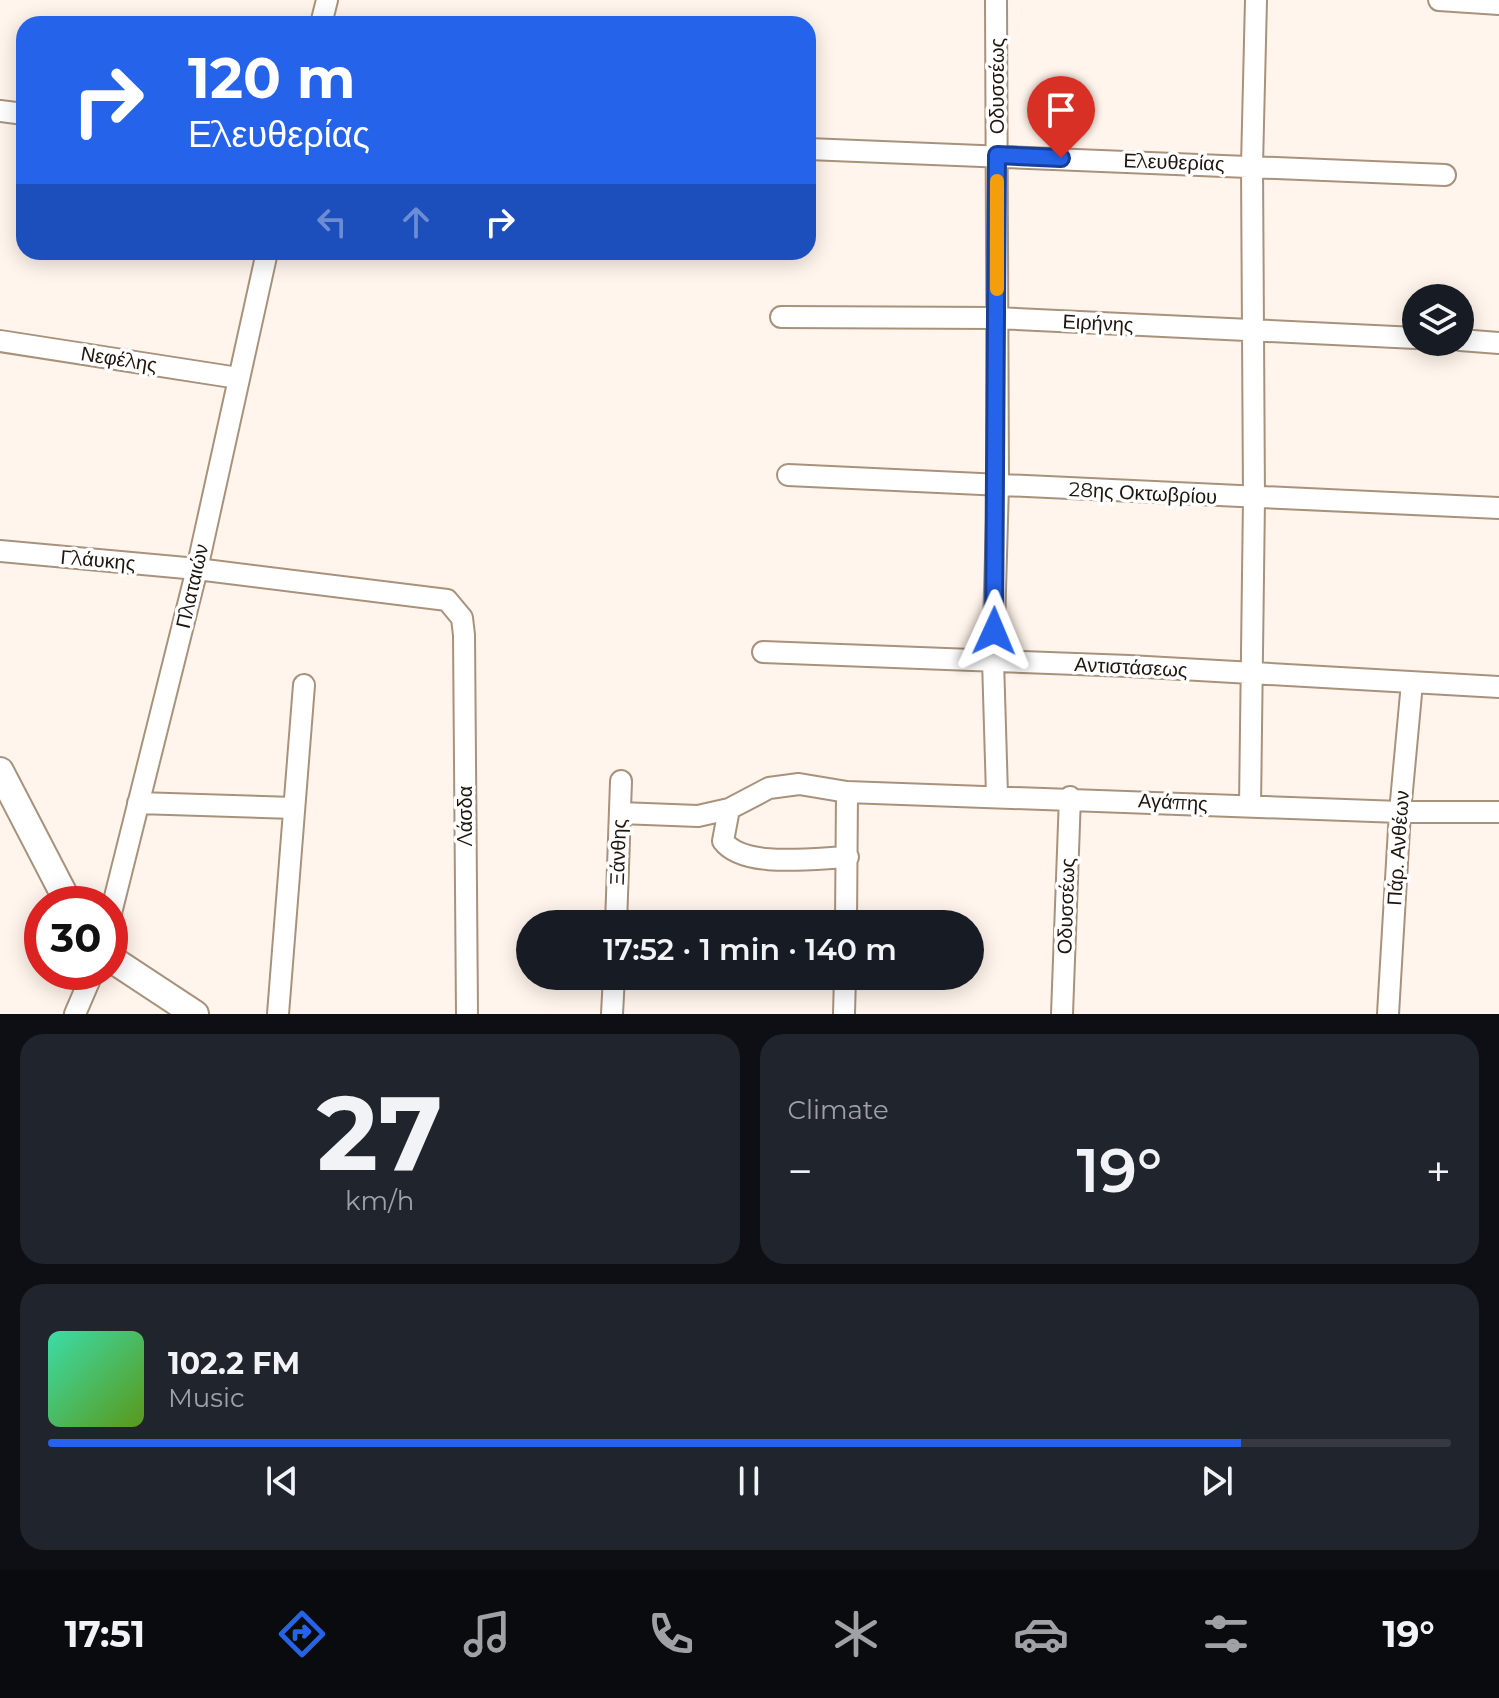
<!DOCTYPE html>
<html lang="en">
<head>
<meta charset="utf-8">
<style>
	body { margin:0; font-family:Montserrat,sans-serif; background:#20242c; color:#f1f3f6; height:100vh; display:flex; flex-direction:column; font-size:30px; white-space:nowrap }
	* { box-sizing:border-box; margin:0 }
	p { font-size:26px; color:#9ea1a6 }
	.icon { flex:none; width:44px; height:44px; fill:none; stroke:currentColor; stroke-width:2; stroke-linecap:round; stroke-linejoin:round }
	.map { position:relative; height:1014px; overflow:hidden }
	.details { display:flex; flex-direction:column; gap:20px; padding:20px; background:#0d0f14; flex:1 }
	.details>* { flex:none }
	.guide { position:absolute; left:16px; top:16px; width:800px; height:244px; border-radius:24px; box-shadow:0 4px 20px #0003; background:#2563eb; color:#fff; overflow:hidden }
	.tools { position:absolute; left:1402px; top:284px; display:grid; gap:16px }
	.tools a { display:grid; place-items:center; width:72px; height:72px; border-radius:50%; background:#171b24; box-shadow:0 4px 20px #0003; font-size:40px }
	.speed { position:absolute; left:24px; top:886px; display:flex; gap:16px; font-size:40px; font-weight:700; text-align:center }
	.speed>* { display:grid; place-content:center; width:104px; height:104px; border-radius:50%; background:#171b24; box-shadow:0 4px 20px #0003; line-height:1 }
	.speed .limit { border:12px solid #d22; background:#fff; color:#111 }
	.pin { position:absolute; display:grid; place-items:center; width:68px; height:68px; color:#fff; margin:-82px -34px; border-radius:50% 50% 50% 0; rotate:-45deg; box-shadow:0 0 8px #0007 }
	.pin .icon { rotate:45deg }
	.me { position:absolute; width:88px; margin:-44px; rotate:1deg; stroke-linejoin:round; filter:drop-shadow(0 0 6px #0008) }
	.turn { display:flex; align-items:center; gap:28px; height:168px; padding:0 40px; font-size:36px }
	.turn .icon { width:104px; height:104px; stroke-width:2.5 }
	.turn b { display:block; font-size:56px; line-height:68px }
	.lanes { display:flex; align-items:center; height:76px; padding:0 40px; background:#0003; justify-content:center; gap:40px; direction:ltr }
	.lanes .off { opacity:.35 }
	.big { font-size:60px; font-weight:600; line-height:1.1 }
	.details .widget { flex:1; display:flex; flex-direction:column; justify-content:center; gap:12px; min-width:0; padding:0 28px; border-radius:24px; background:#20242c }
	.details .dial { align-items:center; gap:0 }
	.dial b { font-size:104px; line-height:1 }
	.song { display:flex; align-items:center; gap:24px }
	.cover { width:96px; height:96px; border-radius:12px; background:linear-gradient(135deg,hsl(160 70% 55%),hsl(90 70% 35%)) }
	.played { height:8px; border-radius:4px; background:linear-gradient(90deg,#2563eb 85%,#363941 85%) }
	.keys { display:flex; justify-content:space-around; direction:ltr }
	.heat { display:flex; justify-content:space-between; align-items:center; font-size:44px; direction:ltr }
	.details .tiles { flex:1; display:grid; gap:20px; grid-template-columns:1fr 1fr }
	.widget:last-child { grid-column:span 2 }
	.trip { position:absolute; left:516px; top:910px; width:468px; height:80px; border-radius:40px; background:#171b24; box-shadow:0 4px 20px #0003; font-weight:600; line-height:80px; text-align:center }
	.menu { display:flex; height:128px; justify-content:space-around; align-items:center; background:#090b0e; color:#9ea1a6 }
	.menu .icon { width:56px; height:56px }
	.menu .active { color:#2563eb }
	.menu b { font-size:36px; color:#f1f3f6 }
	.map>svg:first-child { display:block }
</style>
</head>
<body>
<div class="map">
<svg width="1499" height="1014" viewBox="0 0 1499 1014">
	<rect width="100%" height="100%" fill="#fff5ec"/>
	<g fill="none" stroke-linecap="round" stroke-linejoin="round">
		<g stroke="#a8927c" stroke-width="24">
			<path id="minor" d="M996,0L998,485L993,660L997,795
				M1439,0L1499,4
				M321,24L327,0
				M0,111L24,114
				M808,149L1445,175
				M781,317L997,318L1416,338
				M1460,340L1499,343
				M0,341L238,378
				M788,475L1499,508
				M0,551L197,569L447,600L462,618L464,635L467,1014
				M763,652L1129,666L1499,687
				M138,803L294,808
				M1250,806L1254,499L1252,165L1256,0
				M729,809L723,841C744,869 815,858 848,857
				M620,813L698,816L729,809L769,788L799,784L847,792L1400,812H1499
				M110,917L197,569L267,252
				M616,924L621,781
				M846,924L847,792
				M75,1014L93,972
				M278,1014L304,685
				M612,1014L614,976
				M844,1014L845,976
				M1062,1014L1070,797
				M1388,1014L1400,812L1412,683"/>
		</g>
		<g stroke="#a8927c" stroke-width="30">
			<path id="tertiary" d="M0,771L69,904
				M110,958L195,1014"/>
		</g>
		<use href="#minor" stroke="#fff" stroke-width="20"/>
		<use href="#tertiary" stroke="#fff" stroke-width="26"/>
	</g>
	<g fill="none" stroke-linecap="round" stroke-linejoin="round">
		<g stroke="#184099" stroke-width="20">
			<path id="route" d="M994,631L997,155L1061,158"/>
		</g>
		<use href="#route" stroke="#2563eb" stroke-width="14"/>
		<path stroke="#f59e0b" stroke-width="14" d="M997,289V181"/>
	</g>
	<g text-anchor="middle" stroke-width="7" stroke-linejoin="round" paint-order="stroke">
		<g font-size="20" fill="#1e160e" stroke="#fff">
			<text transform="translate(997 86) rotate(-90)" y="7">Οδυσσέως</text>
			<text transform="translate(1174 162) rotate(2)" y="7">Ελευθερίας</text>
			<text transform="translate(1098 323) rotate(3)" y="7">Ειρήνης</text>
			<text transform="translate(119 359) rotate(9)" y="7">Νεφέλης</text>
			<text transform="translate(1143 493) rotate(3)" y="7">28ης Οκτωβρίου</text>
			<text transform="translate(98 560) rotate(5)" y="7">Γλάυκης</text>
			<text transform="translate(192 586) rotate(-77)" y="7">Πλαταιών</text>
			<text transform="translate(1131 667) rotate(3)" y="7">Αντιστάσεως</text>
			<text transform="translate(1173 802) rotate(3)" y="7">Αγάπης</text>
			<text transform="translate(465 816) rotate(-90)" y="7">Λάσδα</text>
			<text transform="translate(1398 848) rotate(-86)" y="7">Πάρ. Ανθέων</text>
			<text transform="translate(618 852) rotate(-88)" y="7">Ξάνθης</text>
			<text transform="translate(1066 906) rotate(-88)" y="7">Οδυσσέως</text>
		</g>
	</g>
</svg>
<div class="tools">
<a><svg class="icon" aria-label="layers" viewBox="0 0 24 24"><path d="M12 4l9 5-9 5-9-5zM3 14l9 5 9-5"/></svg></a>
</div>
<div class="speed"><div class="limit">30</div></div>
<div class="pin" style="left:1061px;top:158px;background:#d93025"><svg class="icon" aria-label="arrive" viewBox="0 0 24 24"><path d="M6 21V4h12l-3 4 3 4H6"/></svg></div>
<svg class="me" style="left:994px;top:631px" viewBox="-20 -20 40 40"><path d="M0-17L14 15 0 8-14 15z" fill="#2563eb" stroke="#fff" stroke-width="4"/></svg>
<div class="trip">17:52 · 1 min · 140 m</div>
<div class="guide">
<div class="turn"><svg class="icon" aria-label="right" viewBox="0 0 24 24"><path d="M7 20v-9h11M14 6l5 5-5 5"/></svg><div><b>120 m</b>Ελευθερίας</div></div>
<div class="lanes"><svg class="icon off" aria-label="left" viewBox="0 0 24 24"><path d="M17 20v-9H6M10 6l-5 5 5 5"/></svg><svg class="icon off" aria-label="ahead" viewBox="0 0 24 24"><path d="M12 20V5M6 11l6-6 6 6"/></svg><svg class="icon" aria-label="right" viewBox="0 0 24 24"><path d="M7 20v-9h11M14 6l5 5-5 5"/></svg></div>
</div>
</div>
<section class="details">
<div class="tiles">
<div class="widget dial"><b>27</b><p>km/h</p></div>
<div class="widget"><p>Climate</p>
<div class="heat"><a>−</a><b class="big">19°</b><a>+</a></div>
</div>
<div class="widget">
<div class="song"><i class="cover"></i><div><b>102.2 FM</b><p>Music</p></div></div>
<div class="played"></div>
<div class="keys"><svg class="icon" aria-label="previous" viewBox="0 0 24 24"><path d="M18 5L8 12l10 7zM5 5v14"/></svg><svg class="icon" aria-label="pause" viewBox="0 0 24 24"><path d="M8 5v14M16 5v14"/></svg><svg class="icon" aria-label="next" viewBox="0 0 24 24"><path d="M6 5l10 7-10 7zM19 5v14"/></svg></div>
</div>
</div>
</section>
<nav class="menu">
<b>17:51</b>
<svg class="icon active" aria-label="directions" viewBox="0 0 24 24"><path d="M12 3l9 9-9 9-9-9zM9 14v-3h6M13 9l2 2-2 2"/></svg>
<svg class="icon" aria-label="music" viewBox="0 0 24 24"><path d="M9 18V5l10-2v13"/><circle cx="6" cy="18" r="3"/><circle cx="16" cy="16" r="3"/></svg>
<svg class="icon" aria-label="phone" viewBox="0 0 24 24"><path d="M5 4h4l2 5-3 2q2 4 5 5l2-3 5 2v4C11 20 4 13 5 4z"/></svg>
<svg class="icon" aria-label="climate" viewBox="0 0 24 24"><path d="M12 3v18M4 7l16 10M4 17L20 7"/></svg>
<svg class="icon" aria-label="car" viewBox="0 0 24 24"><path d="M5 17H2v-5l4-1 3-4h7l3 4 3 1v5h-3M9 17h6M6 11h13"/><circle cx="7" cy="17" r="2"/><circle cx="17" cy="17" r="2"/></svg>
<svg class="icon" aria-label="filters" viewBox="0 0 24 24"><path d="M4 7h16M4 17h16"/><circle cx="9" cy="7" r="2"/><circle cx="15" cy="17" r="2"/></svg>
<b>19°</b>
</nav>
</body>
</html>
